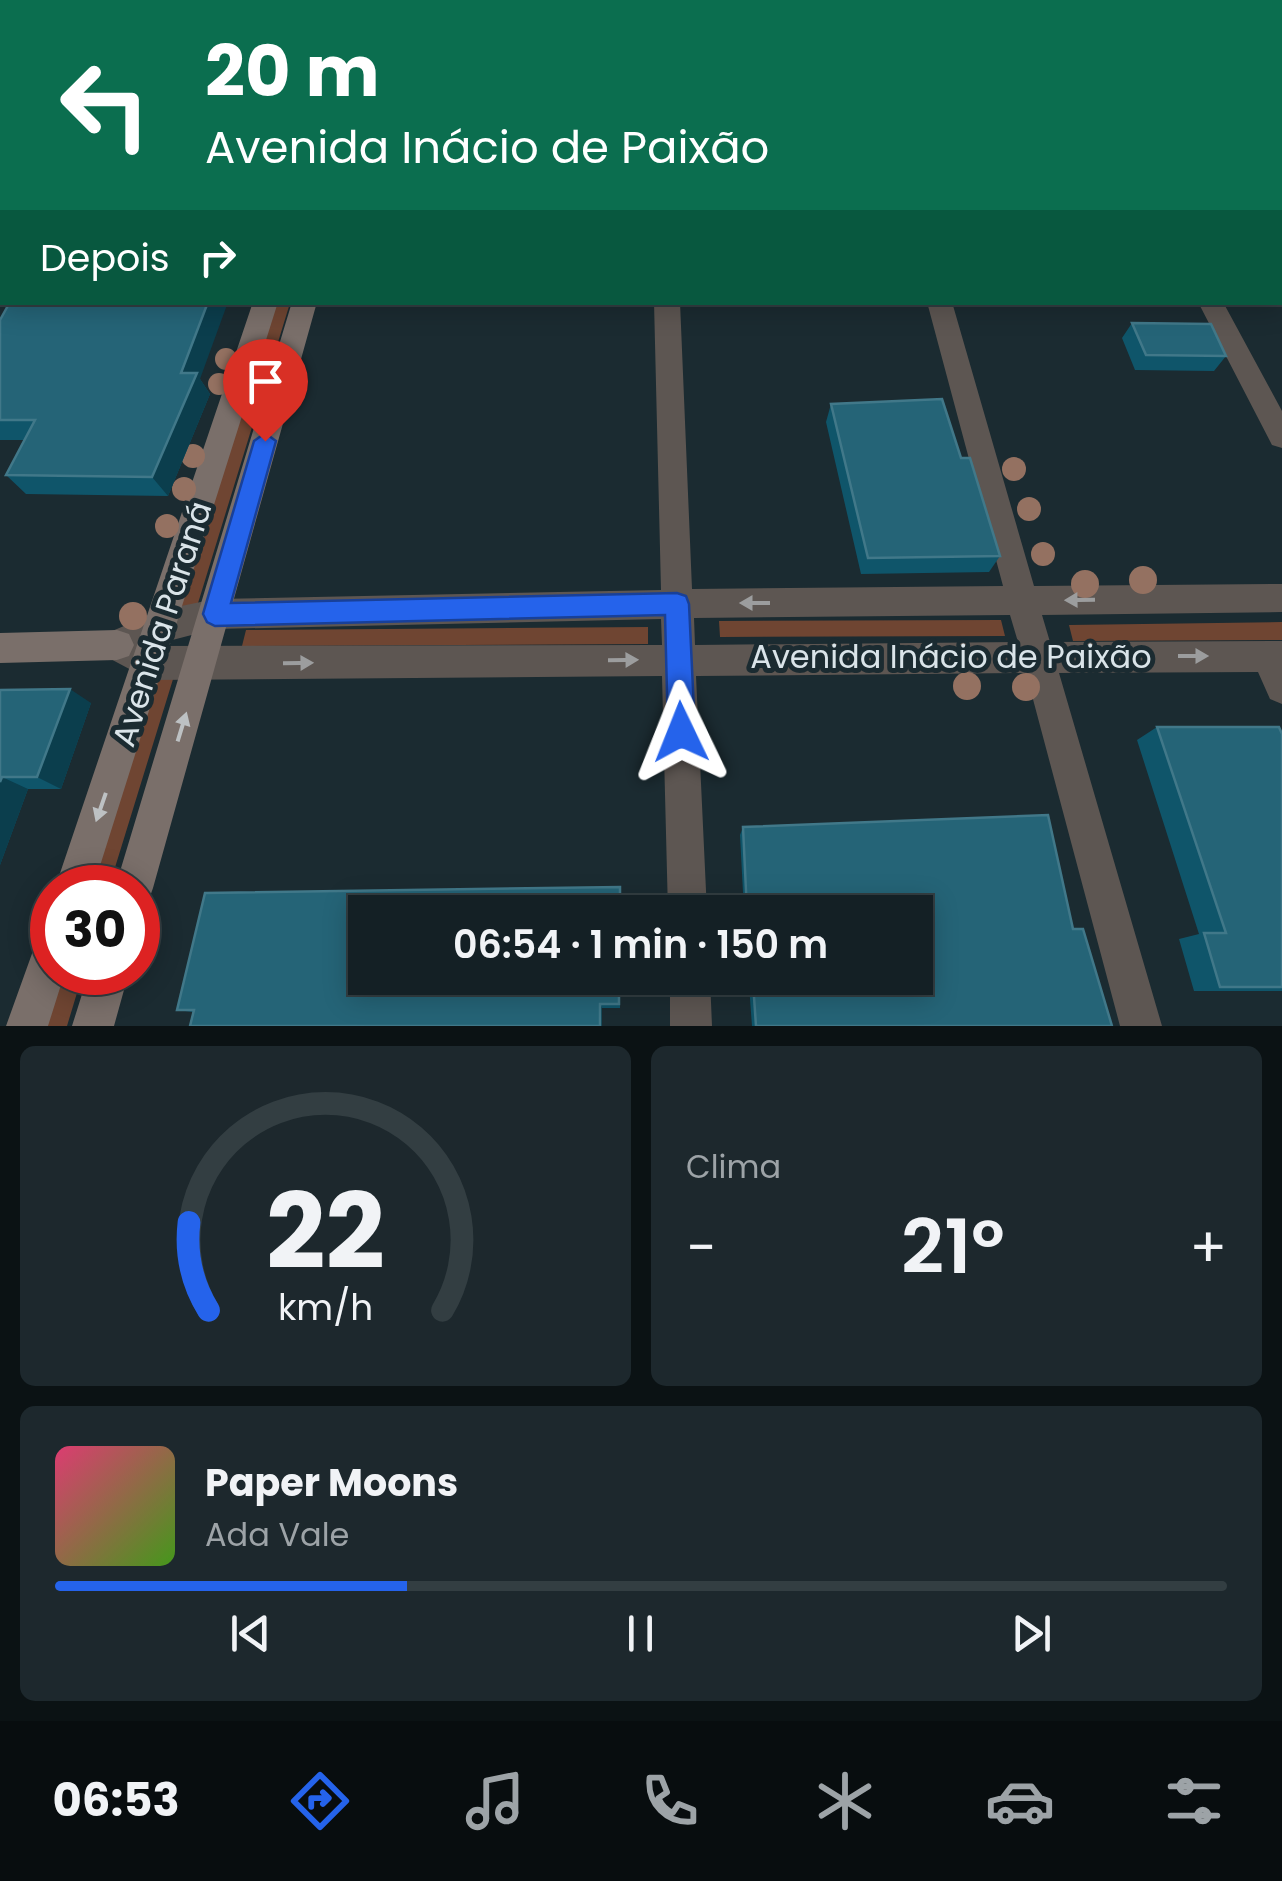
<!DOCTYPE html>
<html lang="pt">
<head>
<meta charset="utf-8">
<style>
	body { margin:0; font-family:Poppins,sans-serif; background:#1d282d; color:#f1f3f6; height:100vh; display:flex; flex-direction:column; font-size:38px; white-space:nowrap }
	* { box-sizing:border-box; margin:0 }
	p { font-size:32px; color:#9da3a7 }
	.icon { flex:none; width:55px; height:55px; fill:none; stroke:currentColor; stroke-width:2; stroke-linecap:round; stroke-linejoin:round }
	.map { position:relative; height:1026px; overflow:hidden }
	.details { display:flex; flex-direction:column; gap:20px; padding:20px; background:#0b1214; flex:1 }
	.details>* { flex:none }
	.banner { position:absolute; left:0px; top:0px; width:1282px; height:305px; box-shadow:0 5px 25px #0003,0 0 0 2px #333e42; background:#0b6e4f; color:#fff; overflow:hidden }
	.speed { position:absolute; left:30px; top:865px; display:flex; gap:20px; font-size:50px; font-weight:700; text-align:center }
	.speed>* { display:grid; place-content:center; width:130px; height:130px; border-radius:50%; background:#142025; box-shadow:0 5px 25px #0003,0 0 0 2px #333e42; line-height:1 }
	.speed .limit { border:15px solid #d22; background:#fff; color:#111 }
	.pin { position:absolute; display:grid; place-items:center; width:85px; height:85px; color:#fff; margin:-102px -42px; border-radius:50% 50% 50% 0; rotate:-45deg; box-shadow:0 0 10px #0007 }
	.pin .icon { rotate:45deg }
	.me { position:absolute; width:110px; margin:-55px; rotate:358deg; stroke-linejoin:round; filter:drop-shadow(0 0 8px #0008) }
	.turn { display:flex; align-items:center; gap:35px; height:210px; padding:0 40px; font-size:45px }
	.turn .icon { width:130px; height:130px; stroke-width:2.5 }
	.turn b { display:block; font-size:70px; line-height:85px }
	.then { display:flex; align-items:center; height:95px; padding:0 40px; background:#0003; gap:20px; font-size:38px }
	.big { font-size:75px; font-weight:600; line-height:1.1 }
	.details .tile { flex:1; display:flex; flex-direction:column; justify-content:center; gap:15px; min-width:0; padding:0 35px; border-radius:15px; background:#1d282d }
	.details .dial { align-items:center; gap:0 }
	.dial svg { height:260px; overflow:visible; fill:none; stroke:#333e42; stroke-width:7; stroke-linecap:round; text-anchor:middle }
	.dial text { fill:#f1f3f6; stroke:none }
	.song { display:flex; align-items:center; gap:30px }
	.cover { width:120px; height:120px; border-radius:15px; background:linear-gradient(135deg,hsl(340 70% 55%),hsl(100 70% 35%)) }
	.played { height:10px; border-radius:5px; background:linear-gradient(90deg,#2563eb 30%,#333e42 30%) }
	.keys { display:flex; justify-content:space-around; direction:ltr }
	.heat { display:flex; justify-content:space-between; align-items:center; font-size:55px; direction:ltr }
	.details .tiles { flex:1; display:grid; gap:20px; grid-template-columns:1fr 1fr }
	.tile:last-child { grid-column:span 2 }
	.trip { position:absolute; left:348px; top:895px; width:585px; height:100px; border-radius:0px; background:#142025; box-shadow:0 5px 25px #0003,0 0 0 2px #333e42; font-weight:600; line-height:100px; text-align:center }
	.tabs { display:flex; height:160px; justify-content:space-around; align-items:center; background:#080d0f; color:#9da3a7 }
	.tabs .icon { width:70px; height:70px }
	.tabs .active { color:#2563eb }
	.tabs b { font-size:45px; color:#f1f3f6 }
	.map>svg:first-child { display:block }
</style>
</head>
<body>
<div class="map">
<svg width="1282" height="1026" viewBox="0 0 1282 1026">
	<rect width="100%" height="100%" fill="#1b2b31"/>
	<path fill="#6f4532" d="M275,303H290L195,613L177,618Z
		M1001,620L1005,636L720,637L719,621Z
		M1282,622V640L1073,641L1069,625Z
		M648,627V644L242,646L246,630Z
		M153,676H174L109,887L86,888Z
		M59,973H83L67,1026H42Z"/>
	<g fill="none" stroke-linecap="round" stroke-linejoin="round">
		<path fill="#5d5652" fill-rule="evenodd" d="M649,0H667V2H649Z
			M846,0H864L865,2H847Z
			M1040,0H1059L1060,2H1042Z
			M1238,0H1257L1258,2H1240Z
			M1280,36L1282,37V50L1280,49Z
			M654,302H680L692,589L1003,586L927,302H952L1034,586L1282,584V612L1042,615L1050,642L1282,641V704L1270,699L1258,672L1059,673L1162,1026H1120L1026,673L696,676L707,912H668L662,676L150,680L105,656L100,645L105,634L162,610L215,599L661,590ZM1010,615L1018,642L695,645L694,618ZM661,619L662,645L149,646L215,629Z
			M1198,302H1223L1282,411V448L1272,445Z
			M670,978H710L712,1026H670Z"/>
		<path fill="#7a6f6a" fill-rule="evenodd" d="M353,0H371V2H353Z
			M253,302H278L93,888H55Z
			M292,302H317L153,888L148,902L138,906V888H115Z
			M117,630L129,634L134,645L129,656L117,660L0,663V633Z
			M52,931V972H65L48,1026H6L38,937Z
			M89,972H129L114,1026H72Z"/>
	</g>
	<g fill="#947161">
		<circle cx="226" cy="359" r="11"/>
		<circle cx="219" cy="384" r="11"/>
		<circle cx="193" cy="456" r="12"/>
		<circle cx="1014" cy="469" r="12"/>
		<circle cx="184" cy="489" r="12"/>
		<circle cx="1029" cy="509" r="12"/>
		<circle cx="167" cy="526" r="12"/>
		<circle cx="1043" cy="554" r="12"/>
		<circle cx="1143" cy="580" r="14"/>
		<circle cx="1085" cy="584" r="14"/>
		<circle cx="133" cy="616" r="14"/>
		<circle cx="967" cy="686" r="14"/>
		<circle cx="1026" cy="687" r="14"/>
	</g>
	<path fill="#0f556a" d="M1280,132L1282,135V167L1280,164Z
		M0,320L200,379L210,394L168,496L26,494L6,475L24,440H0Z
		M1132,323L1226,356L1214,371L1135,370L1122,338Z
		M831,404L961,458L1000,556L989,572L861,574L826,422Z
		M0,690L91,703L61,789H28L0,865Z
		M1157,727L1282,734V991H1194L1179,939L1199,934L1137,740Z
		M743,827L1073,929L1112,1026H752L749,985L753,982H919L915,956V912H744L740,835Z
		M620,887L621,912H365V978H620V1008H602V1026H190L193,1012L177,1010L205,893Z"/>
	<path fill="#0b3e4d" d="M96,0H113L112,2H94Z
		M2,177V210L0,215V181Z
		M208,302H228L200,379L210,394L168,496L152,477L181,373Z
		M70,689L91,703L61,789L37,777Z
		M2,777L28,789L0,865V782Z
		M600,1004L602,1008V1026H600Z"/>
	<path fill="#256477" stroke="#417889" stroke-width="2.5" d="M48,0H96L94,2H47Z
		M0,54H2V177L0,181Z
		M1280,169H1282V237H1280Z
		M10,302H208L181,373H197L152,477L6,475L35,420H0V320Z
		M1132,323L1211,324L1226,356L1146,355Z
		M942,399L961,458H970L1000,556L868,558L831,404Z
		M70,689L37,777H2L0,782V690Z
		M1157,727H1279L1282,734V987H1220L1204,933H1226Z
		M1048,815L1073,929H1083L1112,1026H756L753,982L929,983L920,923H915V912H747L743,827Z
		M620,887V912H365V978H619V1004H600V1026H190L194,1010H177L205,893Z"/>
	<defs><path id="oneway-solid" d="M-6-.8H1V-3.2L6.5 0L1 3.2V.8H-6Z" transform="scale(2.5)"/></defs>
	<g fill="#9c9d9e">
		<use href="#oneway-solid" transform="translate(1080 600) rotate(179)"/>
		<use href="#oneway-solid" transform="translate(755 603) rotate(180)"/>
		<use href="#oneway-solid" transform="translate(1193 656)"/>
		<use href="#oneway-solid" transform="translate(623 660) rotate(-1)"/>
		<use href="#oneway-solid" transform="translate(298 663) rotate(-1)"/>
	</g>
	<g fill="#bdc1c3">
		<use href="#oneway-solid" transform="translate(182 727) rotate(-73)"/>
		<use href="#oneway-solid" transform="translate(101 807) rotate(109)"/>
	</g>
	<path fill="#2563eb" stroke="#184099" stroke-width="2.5" d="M265,433L276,441L231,603L677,593L686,596L689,604L695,732L691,741L681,745L672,741L668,732L665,615L215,626L207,622L203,614L254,441Z"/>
	<g text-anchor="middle" stroke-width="10" stroke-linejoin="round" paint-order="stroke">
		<g font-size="32" fill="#dae4e9" stroke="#1b2b31">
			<text transform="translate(162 624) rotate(-72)" y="11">Avenida Paraná</text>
			<text x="951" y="668">Avenida Inácio de Paixão</text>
		</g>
	</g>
</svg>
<div class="speed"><div class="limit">30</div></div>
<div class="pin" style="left:265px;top:441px;background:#d93025"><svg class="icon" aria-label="arrive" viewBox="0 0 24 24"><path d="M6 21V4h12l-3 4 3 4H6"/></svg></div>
<svg class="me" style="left:681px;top:732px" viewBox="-20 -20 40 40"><path d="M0-17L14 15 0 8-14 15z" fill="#2563eb" stroke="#fff" stroke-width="4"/></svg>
<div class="trip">06:54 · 1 min · 150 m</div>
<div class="banner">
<div class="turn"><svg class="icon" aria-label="left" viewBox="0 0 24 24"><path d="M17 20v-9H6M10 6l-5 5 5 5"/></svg><div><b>20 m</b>Avenida Inácio de Paixão</div></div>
<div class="then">Depois<svg class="icon" aria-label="right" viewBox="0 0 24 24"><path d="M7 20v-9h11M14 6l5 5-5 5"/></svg></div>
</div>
</div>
<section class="details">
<div class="tiles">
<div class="tile dial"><svg viewBox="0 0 100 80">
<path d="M14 69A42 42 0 1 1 86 69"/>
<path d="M14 69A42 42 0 0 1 8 42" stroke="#2563eb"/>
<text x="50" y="56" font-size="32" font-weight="700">22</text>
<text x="50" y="72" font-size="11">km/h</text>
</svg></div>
<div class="tile"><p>Clima</p>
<div class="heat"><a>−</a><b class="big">21°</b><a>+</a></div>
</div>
<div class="tile">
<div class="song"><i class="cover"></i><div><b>Paper Moons</b><p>Ada Vale</p></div></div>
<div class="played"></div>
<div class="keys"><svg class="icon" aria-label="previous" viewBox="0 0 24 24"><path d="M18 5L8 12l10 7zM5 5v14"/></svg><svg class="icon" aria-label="pause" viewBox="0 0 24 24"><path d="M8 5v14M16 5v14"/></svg><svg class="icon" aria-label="next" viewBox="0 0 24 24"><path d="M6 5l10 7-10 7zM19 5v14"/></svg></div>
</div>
</div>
</section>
<nav class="tabs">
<b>06:53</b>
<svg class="icon active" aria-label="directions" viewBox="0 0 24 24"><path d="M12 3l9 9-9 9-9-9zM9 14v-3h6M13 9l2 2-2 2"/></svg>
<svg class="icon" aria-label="music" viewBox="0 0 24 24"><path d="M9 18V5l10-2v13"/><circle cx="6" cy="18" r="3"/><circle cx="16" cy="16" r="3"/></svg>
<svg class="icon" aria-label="phone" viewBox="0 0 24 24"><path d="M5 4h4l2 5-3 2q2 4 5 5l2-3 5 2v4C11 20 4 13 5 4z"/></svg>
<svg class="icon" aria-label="climate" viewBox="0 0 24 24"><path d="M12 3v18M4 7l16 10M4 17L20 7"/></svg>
<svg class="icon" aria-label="car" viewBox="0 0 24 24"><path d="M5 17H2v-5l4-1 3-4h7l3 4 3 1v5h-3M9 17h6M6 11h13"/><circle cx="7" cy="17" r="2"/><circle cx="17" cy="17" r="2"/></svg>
<svg class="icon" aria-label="filters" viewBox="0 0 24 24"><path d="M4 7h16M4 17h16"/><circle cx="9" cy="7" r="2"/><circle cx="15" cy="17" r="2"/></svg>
</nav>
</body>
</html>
